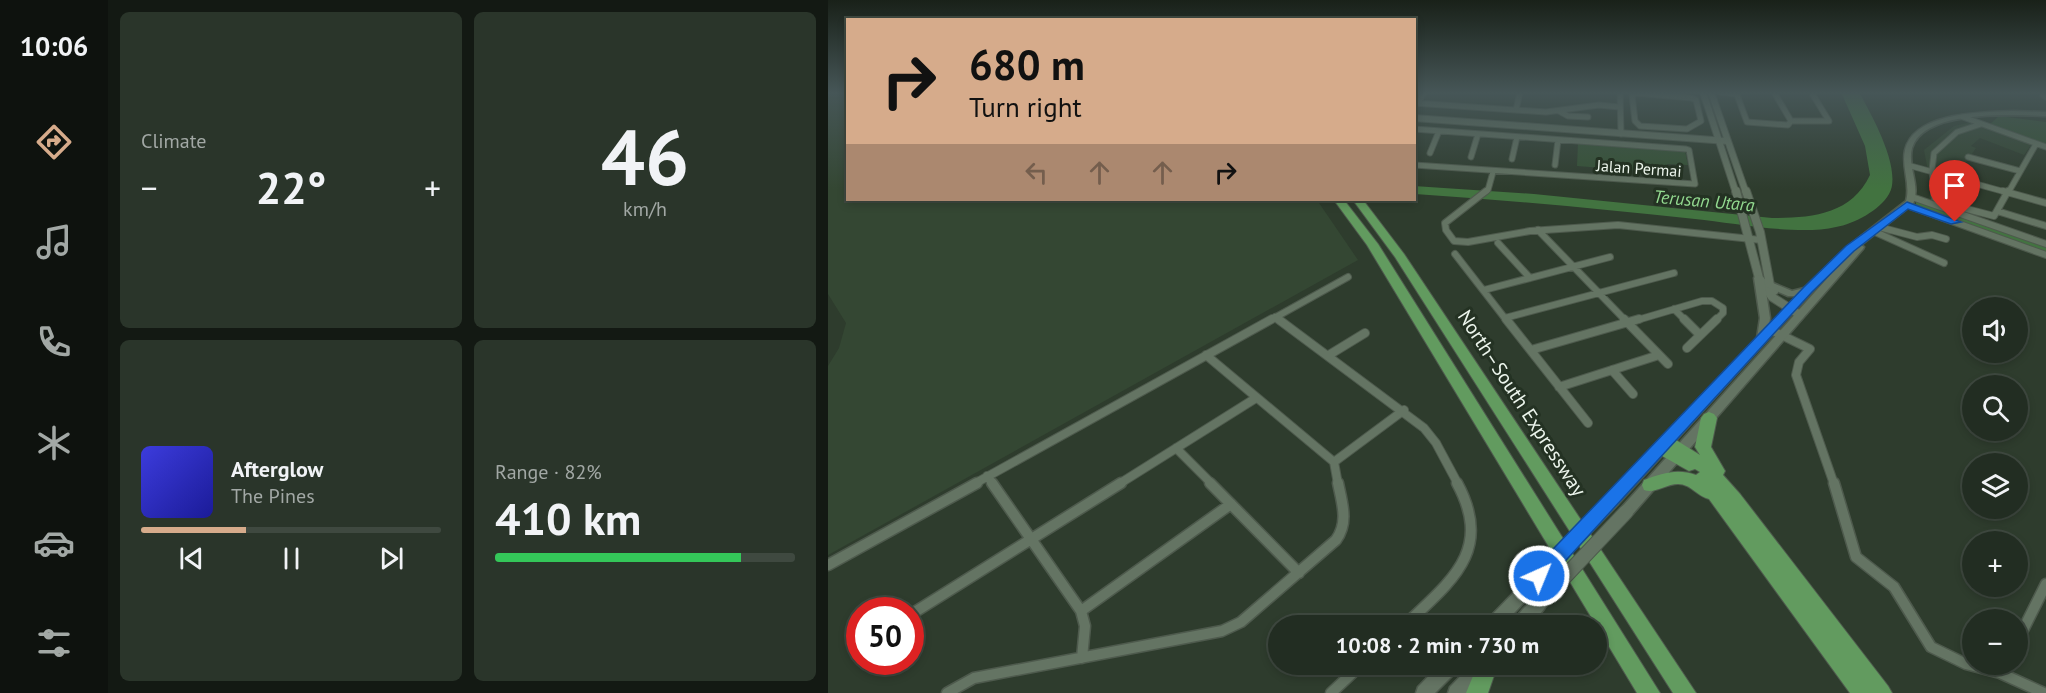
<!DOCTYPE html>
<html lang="en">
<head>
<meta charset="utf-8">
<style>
	body { margin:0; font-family:"PT Sans",sans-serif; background:#2a352a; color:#f1f3f6; height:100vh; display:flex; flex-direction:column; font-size:22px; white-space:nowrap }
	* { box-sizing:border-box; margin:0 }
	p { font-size:20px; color:#a2a8a5 }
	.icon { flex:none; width:33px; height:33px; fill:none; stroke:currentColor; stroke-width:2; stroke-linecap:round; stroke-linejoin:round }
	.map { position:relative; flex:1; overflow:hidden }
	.sheet { display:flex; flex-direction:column; gap:12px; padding:12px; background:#131913; width:720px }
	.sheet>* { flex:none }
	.banner { position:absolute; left:18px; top:18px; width:570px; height:183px; border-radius:0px; box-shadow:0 3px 9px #0003,0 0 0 2px #3f4940; background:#d6ab8b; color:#111; overflow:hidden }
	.tools { position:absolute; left:1134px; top:297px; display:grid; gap:12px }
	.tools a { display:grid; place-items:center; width:66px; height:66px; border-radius:50%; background:#222d22; box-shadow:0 3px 9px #0003,0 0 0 2px #3f4940; font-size:30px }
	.speed { position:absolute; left:18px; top:597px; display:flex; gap:12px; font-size:30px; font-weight:700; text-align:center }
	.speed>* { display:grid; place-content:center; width:78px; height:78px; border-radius:50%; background:#222d22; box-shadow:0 3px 9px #0003,0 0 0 2px #3f4940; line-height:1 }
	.speed .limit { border:9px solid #d22; background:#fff; color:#111 }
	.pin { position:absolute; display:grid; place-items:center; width:51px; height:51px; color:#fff; margin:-62px -26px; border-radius:50% 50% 50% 0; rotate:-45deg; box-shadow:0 0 6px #0007 }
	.pin .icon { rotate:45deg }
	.me { position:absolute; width:66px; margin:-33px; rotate:44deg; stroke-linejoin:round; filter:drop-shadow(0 0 4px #0008) }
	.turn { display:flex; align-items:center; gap:21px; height:126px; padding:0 24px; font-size:27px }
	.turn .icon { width:78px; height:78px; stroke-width:2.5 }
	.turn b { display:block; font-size:42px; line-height:51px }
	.lanes { display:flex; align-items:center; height:57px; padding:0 24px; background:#0003; justify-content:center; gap:30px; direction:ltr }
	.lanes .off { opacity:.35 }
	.big { font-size:45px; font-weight:700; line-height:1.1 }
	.sheet .card { flex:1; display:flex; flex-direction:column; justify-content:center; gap:9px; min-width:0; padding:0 21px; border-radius:9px; background:#2a352a }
	.sheet .dial { align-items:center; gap:0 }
	.dial b { font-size:78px; line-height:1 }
	.song { display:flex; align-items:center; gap:18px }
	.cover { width:72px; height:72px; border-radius:9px; background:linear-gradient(135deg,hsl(240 70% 55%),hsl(240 70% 35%)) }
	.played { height:6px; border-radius:3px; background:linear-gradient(90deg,#d6ab8b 35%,#3f4940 35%) }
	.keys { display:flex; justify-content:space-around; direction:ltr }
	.heat { display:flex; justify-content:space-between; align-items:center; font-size:33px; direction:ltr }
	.charge { height:9px; border-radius:4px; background:linear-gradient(90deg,#34c759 82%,#3f4940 0) }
	.sheet .tiles { flex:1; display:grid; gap:12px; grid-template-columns:repeat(2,1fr) }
	.trip { position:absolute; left:440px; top:615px; width:339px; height:60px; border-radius:30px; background:#222d22; box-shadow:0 3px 9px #0003,0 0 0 2px #3f4940; font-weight:700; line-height:60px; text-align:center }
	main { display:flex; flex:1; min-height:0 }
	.menu { display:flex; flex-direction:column; width:108px; justify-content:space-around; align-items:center; background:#0e120e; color:#a2a8a5 }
	.menu .icon { width:42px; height:42px }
	.menu .active { color:#d6ab8b }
	.menu b { font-size:27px; color:#f1f3f6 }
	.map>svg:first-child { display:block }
</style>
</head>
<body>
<main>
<nav class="menu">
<b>10:06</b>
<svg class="icon active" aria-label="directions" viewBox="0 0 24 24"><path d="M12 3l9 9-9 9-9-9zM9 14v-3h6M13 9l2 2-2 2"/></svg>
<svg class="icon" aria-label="music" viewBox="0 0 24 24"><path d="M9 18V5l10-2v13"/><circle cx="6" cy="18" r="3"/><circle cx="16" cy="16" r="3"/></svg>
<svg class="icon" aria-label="phone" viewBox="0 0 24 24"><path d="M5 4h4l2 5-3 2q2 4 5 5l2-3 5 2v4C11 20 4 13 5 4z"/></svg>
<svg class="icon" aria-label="climate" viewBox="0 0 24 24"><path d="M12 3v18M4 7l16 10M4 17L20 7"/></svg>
<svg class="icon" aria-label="car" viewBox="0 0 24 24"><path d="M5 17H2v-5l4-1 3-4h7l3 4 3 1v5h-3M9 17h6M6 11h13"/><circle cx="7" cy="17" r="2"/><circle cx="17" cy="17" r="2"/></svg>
<svg class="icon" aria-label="filters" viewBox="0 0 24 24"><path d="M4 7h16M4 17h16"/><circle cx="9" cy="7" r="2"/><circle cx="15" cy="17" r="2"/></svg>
</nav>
<section class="sheet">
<div class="tiles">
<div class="card"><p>Climate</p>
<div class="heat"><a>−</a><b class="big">22°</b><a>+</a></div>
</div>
<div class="card dial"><b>46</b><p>km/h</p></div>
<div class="card">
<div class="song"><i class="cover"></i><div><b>Afterglow</b><p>The Pines</p></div></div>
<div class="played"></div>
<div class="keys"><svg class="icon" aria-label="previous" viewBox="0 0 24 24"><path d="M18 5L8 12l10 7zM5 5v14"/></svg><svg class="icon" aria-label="pause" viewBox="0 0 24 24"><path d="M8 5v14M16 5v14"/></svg><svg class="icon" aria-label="next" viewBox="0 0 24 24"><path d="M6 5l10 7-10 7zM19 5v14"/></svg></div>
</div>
<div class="card"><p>Range · 82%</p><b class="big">410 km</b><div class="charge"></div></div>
</div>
</section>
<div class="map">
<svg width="1218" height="693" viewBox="0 0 1218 693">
	<rect width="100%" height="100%" fill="#2e3c2d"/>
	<path fill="#344733" d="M0,92H19L20,200H489L530,260L0,555V366L11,348L18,323L0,294Z
		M1149,121L1205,142L1196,155L1152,138L1143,146L1148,148L1129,176L1137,178L1139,213L1101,200L1103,187L1096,150L1126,126Z"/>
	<path fill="#355234" d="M1171,116L1218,122V146L1161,125Z
		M750,143L857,151L860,165L839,164L840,173L749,166Z"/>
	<path fill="#427340" d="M1013,92H1031C1043,114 1075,170 1061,194C1052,210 1026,224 1008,227C970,236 907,223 867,219C774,209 680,200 587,194L586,186L706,194L944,218C983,218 1023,215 1042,175L1037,146Z"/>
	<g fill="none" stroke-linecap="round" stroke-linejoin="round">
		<path stroke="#427340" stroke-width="6" d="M1091,203L1218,249"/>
		<g stroke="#4e5a4d" stroke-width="7">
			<path id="minor-far3" d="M792,92L793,134
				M892,92L908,94
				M908,92L919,122L960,125L963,121
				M946,92L963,121
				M808,93L864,98L868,100L873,121L859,129L812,126L807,121L804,95Z
				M1215,95L1218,97
				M586,103L718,112L771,105L791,107
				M590,103L596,92
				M688,110L692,92
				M731,111L740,116L760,117
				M1135,117L1218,147
				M963,121H1001L985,95
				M586,129L858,149L861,150L867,184L586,165
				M602,153L611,131
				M643,157L650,134
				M1140,157L1192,171
				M684,159L689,137
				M727,165L730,140
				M1083,166L1181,193
				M656,193L660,190L665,172
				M1106,193L1104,170L1106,153L1129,132L1153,124
				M1180,193L1208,144"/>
		</g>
		<g stroke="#4e5a4d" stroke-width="8">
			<path id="minor-far2" d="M658,191L617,223L618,230L626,241L640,242L702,231L790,225L933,240
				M1106,191L1107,198L1112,202L1166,216L1180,191
				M1175,191L1218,203
				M1084,197L1218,244
				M1079,205L1218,255
				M1169,211L1218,226
				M1051,227L1089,237L1104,235L1118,239
				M710,230L798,321
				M1045,231L1116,263
				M670,243L702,278
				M627,254L679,321
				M656,290L782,257
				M846,309L858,321
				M447,317L452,321
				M677,318L846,273
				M441,321L520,277
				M806,321L874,301H884L895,308V313L887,321"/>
		</g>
		<g stroke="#4e5a4d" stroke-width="10">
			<path id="minor-far1" d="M450,319L596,428L608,443L630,484
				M678,319L760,423
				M796,319L840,364
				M856,319L872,335
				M943,330L982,349L971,362L968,375L1006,484
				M859,348L889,319
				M703,350L811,319
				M378,355L506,462L510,484
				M501,355L537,333
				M784,370L805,394
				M731,387L831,355
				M348,448L384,484
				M506,462L576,410
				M159,476L165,484
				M146,484L444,319
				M291,484L428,398"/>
		</g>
		<g stroke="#4e5a4d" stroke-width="13">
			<path id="minor" d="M164,483L253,611L257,626L254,658
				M382,483L471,573
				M1006,483L1028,557L1066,587L1103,647L1138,664L1172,673L1216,693
				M0,565L149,483
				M253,611L403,504
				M82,615L293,483
				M576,626C623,581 666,551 629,483
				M1190,640L1218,584
				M1172,673L1177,664
				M119,693L146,678L394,631L413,622L508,540C521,522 514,503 510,483
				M503,693L534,664"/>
		</g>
		<g stroke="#4e5a4d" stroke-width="8">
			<path id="tertiary-far1" d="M875,92L908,193
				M883,92L918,193
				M586,118L899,141"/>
		</g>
		<g stroke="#4e5a4d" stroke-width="10">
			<path id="tertiary" d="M908,191L931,278L944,297L972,315
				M918,191L932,232L942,285L946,291"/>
		</g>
		<g stroke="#4e5a4d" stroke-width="3">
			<path id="secondary" d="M1185,111L1218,112V116C1186,115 1096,109 1084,148C1079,167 1093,185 1085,204L1033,245L1036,247L1035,249L803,516L798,518L793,516L791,512L793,508L1013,263L983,292L790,504L785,506L780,504L778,500L780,496L929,338L932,318L926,278L928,276L931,275L936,278L942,318L941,326L969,296H960L939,287L937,285L939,283H945L964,291L976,288L1019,247L1078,201C1083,184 1073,167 1077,150C1086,112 1154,112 1185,111Z
				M697,584L702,586L704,591L702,596L674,626H656L658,621L692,586Z
				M711,597L716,599L718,604L716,609L702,626H684C688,615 701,601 711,597Z
				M612,664H632L630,670L607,693H588L590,687Z
				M644,664L663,665L661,671L639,693H620L622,687Z"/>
		</g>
		<g stroke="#4e5a4d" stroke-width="2">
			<path id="motorway" d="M506,200H516L550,244L832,693H809L539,245Z
				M525,200H535L576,254L868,693H845L567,257Z
				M881,412L886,414L889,418L883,447L897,471L895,475L912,494L1060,686L1064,693H1022L881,499C869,496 863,484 850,484C838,484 827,494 816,490L814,485L816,480C834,473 850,468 868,475L872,472L867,469L861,471L827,452L825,448L827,444L833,442L834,437L840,435L872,455L867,447L873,418L876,414Z
				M650,664H670L660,693H638Z"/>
		</g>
		<use href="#minor-far3" stroke="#647463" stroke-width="5"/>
		<use href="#minor-far2" stroke="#647463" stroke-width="6"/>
		<use href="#minor-far1" stroke="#647463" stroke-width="8"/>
		<use href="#minor" stroke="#647463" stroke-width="10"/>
		<use href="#tertiary-far1" stroke="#647463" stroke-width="6"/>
		<use href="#tertiary" stroke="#647463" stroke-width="8"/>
		<use href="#secondary" fill="#647463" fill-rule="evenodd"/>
		<use href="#motorway" fill="#629b5f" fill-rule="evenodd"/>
		<g stroke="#4e5a4d" stroke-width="16" stroke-linecap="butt">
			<path id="secondary-bridge" d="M697,591L785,500
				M711,604L798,512"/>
		</g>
		<use href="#secondary-bridge" stroke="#647463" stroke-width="14"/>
	</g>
	<linearGradient id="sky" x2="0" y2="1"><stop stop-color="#192119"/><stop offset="0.49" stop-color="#465657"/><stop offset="1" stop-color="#465657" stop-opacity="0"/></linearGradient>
	<rect width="1218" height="189" fill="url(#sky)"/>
	<path fill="#1a73e8" stroke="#114b97" stroke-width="1.5" d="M1079,202L1133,222L1123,224L1080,209L1026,251L984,292L718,582L711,584L705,582L702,576L705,570L976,287L1018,246Z"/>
	<g text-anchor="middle" stroke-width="6" stroke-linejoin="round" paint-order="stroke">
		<g font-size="16" fill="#ecf5ec" stroke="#243223">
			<text transform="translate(811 168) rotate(4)" y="6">Jalan Permai</text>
		</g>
		<g font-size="18" font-style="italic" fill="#93da90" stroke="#243223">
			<text transform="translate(876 201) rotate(5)" y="6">Terusan Utara</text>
		</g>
		<g font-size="20" fill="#ecf5ec" stroke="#243223">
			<text transform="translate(694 403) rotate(57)" y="7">North–South Expressway</text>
		</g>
	</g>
</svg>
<div class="tools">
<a><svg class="icon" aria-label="sound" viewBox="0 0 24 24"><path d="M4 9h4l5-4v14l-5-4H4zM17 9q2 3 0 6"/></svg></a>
<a><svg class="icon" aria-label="search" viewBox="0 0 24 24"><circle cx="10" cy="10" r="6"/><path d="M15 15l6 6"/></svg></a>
<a><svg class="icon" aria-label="layers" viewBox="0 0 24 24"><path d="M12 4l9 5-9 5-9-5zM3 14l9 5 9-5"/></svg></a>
<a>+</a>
<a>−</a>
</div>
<div class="speed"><div class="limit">50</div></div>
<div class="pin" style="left:1127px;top:222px;background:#d93025"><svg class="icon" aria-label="arrive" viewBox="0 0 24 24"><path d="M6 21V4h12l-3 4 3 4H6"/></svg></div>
<svg class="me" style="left:711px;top:576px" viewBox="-20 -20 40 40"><circle r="17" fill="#1a73e8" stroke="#fff" stroke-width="3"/><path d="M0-11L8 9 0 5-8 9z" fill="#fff"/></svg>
<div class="trip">10:08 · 2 min · 730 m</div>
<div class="banner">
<div class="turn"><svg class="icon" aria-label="right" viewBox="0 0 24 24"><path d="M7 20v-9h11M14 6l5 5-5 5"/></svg><div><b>680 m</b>Turn right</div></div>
<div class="lanes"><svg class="icon off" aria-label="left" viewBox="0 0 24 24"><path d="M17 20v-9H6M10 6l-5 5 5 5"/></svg><svg class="icon off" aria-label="ahead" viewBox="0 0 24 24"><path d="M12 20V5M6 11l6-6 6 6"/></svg><svg class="icon off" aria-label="ahead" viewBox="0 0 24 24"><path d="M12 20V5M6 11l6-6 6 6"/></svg><svg class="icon" aria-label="right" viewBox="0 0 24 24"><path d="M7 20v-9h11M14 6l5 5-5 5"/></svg></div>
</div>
</div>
</main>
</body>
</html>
